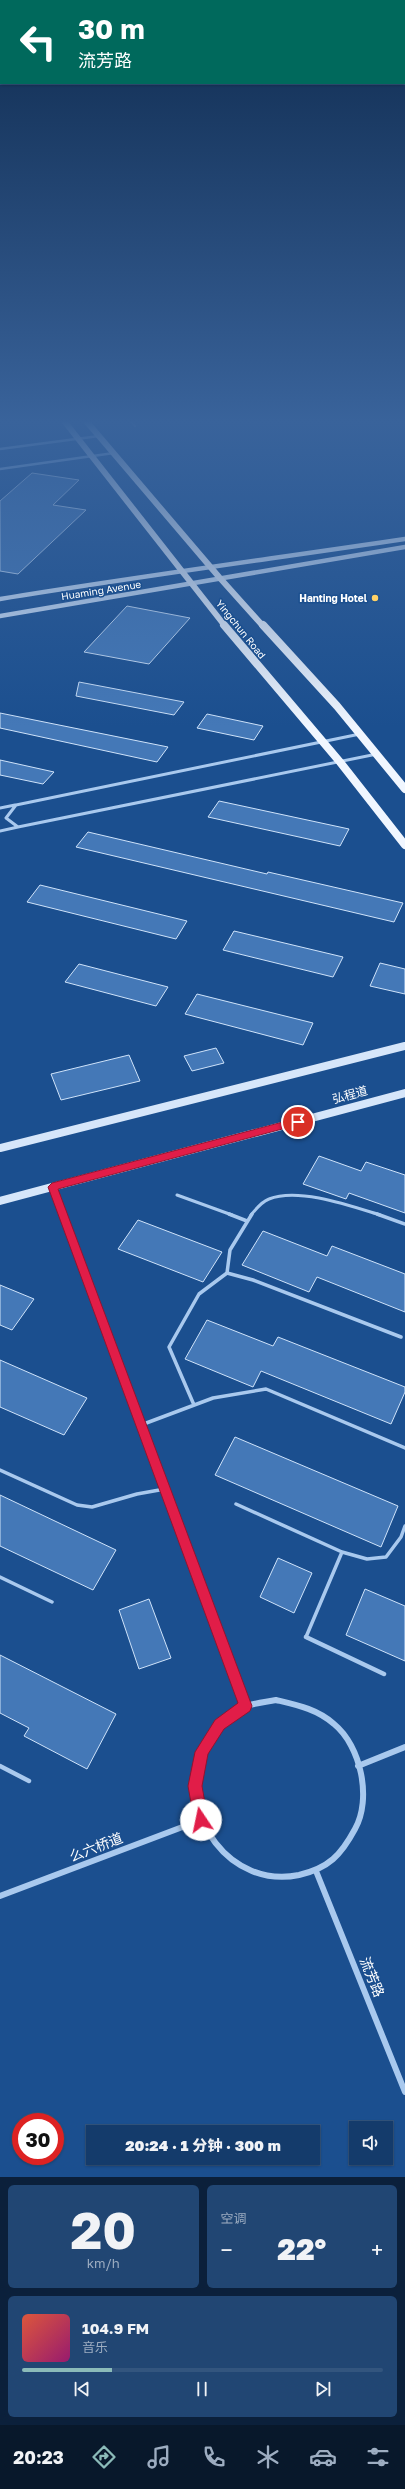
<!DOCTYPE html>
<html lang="zh">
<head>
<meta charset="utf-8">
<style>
	body { margin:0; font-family:"Golos Text","Noto Sans SC",sans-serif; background:#214673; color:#f1f3f6; height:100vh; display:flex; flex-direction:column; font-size:15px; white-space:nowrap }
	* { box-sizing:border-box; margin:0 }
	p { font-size:13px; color:#9dadc1 }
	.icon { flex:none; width:22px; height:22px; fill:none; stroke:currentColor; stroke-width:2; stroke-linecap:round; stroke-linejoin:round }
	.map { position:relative; height:2177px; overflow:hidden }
	.drawer { display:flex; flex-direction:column; gap:8px; padding:8px; background:#0b203b; flex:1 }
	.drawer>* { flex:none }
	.guide { position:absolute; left:0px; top:0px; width:405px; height:84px; box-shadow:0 1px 3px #0004,0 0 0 1px #33557e; background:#00695c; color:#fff; overflow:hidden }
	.controls { position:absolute; left:349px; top:2121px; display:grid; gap:8px }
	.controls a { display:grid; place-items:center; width:44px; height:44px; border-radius:0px; background:#143b6b; box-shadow:0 1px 3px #0004,0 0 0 1px #33557e; font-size:20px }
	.speed { position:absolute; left:12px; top:2113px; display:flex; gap:8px; font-size:20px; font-weight:700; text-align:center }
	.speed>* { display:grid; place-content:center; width:52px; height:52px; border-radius:50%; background:#143b6b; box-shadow:0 1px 3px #0004,0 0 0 1px #33557e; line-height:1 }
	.speed .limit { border:6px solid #d22; background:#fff; color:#111 }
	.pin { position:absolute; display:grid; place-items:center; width:34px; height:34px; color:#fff; margin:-17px; border:2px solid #fff; border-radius:50%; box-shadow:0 1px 4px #0007 }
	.me { position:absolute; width:44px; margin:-22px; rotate:349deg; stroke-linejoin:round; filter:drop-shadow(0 0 3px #0008) }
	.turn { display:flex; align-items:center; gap:14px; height:84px; padding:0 12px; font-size:18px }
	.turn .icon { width:52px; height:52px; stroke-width:2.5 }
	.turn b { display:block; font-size:28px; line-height:34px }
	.big { font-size:30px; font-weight:800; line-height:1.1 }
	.drawer .widget { flex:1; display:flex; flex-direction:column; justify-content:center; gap:6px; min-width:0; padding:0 14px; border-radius:6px; background:#214673 }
	.drawer .dial { align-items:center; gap:0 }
	.dial b { font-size:52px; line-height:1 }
	.song { display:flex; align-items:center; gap:12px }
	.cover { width:48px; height:48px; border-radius:6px; background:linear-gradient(135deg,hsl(10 70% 55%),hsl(320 70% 35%)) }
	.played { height:4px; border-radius:2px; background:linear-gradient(90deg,#8bbbb9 25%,#33557e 25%) }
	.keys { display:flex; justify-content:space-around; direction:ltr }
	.heat { display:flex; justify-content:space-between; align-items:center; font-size:22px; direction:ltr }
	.drawer .tiles { flex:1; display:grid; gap:8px; grid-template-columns:1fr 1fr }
	.widget:last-child { grid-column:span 2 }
	.trip { position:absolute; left:86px; top:2125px; width:234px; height:40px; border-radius:0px; background:#143b6b; box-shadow:0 1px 3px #0004,0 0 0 1px #33557e; font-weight:800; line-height:40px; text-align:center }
	.dock { display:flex; height:64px; justify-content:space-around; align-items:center; background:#08182b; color:#9dadc1 }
	.dock .icon { width:28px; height:28px }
	.dock .current { color:#8bbbb9 }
	.dock b { font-size:18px; color:#f1f3f6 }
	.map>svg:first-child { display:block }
</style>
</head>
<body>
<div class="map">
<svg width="405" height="2177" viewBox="0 0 405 2177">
	<rect width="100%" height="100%" fill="#1b4f8f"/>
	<path fill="#4478b7" stroke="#cfe3fa" d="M32,473L79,480L53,505L86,510L18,574L0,571V501Z
		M127,606L190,618L149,664L84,652Z
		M79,682L184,702L174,715L76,696Z
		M0,713L54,724L168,747L157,762L0,728Z
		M207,714L263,726L254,740L197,728Z
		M0,760L54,772L43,784L0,775Z
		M219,801L349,829L340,846L208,817Z
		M88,832L267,874L268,872L403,903L394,922L76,847Z
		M40,885L187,921L176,939L27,902Z
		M234,931L343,957L333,977L223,950Z
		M380,963L405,969V994L370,986Z
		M79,964L168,987L156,1006L65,982Z
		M197,994L313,1023L303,1045L185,1014Z
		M216,1048L224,1063L192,1071L184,1056Z
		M129,1055L140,1081L61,1100L51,1074Z
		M319,1156L361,1171L366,1162L405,1175V1213L349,1193L346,1199L303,1184Z
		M138,1220L222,1252L203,1282L118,1249Z
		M263,1231L327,1256L332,1246L405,1274V1312L317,1277L309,1292L242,1265Z
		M0,1285L34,1299L12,1330L0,1325Z
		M207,1320L273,1346L278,1337L405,1387V1392L391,1424L261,1371L253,1387L185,1359Z
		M0,1360L87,1398L64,1435L0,1407Z
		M235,1437L398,1506L381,1547L215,1475Z
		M0,1495L116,1550L93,1590L0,1546Z
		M278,1558L312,1573L294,1613L260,1597Z
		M365,1589L405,1606V1661L346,1635Z
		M149,1599L171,1658L139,1669L119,1610Z
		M0,1655L116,1714L87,1769L24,1736L29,1728L0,1713Z"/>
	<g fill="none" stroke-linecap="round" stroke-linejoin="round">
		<path stroke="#a9c9ee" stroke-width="2" d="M132,422L135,426"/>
		<path stroke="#a9c9ee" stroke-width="3" d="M177,1195L232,1215
			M251,1215C256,1209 261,1202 269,1199C298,1187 351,1206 380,1215"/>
		<path stroke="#a9c9ee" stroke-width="3.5" d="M229,1214L247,1221
			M377,1214L405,1224
			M227,1273L253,1280L401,1337
			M194,1405L169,1347L199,1294L227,1273L230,1250L252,1214
			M141,1425L213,1398L266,1389L405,1448
			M0,1470L77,1505L92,1507L137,1494L165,1489
			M236,1504L342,1552
			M0,1577L52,1602
			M308,1638L306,1637L342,1552L367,1559L386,1557L401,1537L405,1526"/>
		<path stroke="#a9c9ee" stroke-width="4.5" d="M306,1637L384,1674
			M0,1766L29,1781"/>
		<path stroke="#a9c9ee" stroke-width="2.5" d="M0,449L99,436
			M0,469L114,453"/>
		<path stroke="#a9c9ee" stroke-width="3" d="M360,734L16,805L6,818L18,827L377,754
			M0,808L15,805
			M0,831L18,827"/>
		<path stroke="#a9c9ee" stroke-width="4" d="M53,1187L64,1215"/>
		<path stroke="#a9c9ee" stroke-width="5" d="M63,1214L220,1638"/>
		<path stroke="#a9c9ee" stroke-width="6" d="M219,1637L245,1706
			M276,1700C297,1705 317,1709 334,1724C361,1746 372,1799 355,1829C341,1855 329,1868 299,1875C230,1889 178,1816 201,1753C203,1746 209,1740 212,1735C219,1723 233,1710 246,1706C256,1703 266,1702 276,1700Z
			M358,1766L405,1747
			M316,1871L405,2092
			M0,1896L201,1820"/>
		<path stroke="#d6e6fa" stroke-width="4.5" d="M0,599C135,577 270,559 405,539
			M0,616L405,547"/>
		<path stroke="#d6e6fa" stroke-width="8" d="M0,1148L405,1046
			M0,1201L405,1093"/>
		<path stroke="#f0f6ff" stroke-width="6" d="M65,422L225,626
			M87,422L219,577L263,626"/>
		<path stroke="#f0f6ff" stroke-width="8" d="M224,625L340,762L405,845
			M263,625L337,706L405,789"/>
	</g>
	<linearGradient id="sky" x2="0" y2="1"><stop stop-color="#0f2b4f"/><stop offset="0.58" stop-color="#39639b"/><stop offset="1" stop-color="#39639b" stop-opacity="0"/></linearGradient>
	<rect width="405" height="727" fill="url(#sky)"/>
	<path fill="#e11d48" stroke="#92132f" d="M298,1118L303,1122L301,1124L58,1189L252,1706L250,1711L224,1729L208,1754L202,1786L208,1820L206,1825L201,1827L196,1825L194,1820L188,1786L195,1752L215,1720L238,1703L48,1187L52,1183Z"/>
	<circle fill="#ffd166" stroke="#1b4f8f" stroke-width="1.5" cx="375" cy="598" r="4"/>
	<g text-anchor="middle" stroke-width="3" stroke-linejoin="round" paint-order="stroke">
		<g font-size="10" fill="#fff" stroke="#1b4f8f">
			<text transform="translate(101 590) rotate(-9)" y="4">Huaming Avenue</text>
			<text transform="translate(241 629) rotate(51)" y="4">Yingchun Road</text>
		</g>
		<g font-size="10" font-weight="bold" fill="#fff" stroke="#1b4f8f" text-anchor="end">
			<text x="367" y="602">Hanting Hotel</text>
		</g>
		<g font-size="12" fill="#fff" stroke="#1b4f8f">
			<text transform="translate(350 1095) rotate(-15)" y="4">弘程道</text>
		</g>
		<g font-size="14" fill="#fff" stroke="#1b4f8f">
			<text transform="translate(96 1847) rotate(-21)" y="5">么六桥道</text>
			<text transform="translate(372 1977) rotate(68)" y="5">流芳路</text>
		</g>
	</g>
</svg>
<div class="controls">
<a><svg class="icon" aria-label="sound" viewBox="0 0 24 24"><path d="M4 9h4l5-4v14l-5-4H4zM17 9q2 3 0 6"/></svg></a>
</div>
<div class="speed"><div class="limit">30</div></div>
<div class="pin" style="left:298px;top:1122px;background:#d93025"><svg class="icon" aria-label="arrive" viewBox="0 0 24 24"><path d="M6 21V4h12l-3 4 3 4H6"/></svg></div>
<svg class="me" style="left:201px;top:1820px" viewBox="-20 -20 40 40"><circle r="19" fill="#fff"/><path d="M0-13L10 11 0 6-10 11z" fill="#e11d48"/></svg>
<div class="trip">20:24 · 1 分钟 · 300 m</div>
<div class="guide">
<div class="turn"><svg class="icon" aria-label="left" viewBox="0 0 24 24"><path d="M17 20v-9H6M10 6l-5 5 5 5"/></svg><div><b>30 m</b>流芳路</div></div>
</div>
</div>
<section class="drawer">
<div class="tiles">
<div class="widget dial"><b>20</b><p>km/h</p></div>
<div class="widget"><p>空调</p>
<div class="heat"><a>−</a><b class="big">22°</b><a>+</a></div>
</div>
<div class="widget">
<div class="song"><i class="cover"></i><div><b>104.9 FM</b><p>音乐</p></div></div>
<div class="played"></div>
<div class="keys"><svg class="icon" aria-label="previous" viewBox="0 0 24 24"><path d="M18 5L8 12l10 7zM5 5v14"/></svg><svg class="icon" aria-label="pause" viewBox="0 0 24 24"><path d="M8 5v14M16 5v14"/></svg><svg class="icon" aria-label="next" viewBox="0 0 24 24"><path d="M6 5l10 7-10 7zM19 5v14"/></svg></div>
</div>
</div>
</section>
<nav class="dock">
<b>20:23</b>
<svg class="icon current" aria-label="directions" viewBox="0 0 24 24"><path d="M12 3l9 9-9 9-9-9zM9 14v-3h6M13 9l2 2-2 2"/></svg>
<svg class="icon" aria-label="music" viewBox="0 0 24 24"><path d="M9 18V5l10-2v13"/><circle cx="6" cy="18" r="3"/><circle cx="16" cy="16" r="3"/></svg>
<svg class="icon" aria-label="phone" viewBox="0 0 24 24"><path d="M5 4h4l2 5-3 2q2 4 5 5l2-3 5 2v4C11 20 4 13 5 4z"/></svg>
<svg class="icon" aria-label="climate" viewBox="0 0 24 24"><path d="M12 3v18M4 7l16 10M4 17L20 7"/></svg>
<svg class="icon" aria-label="car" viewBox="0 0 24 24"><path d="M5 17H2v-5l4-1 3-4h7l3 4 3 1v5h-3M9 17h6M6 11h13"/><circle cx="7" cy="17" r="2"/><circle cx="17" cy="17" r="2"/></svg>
<svg class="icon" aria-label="filters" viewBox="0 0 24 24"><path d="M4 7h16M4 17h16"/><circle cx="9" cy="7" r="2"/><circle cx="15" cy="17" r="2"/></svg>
</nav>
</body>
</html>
